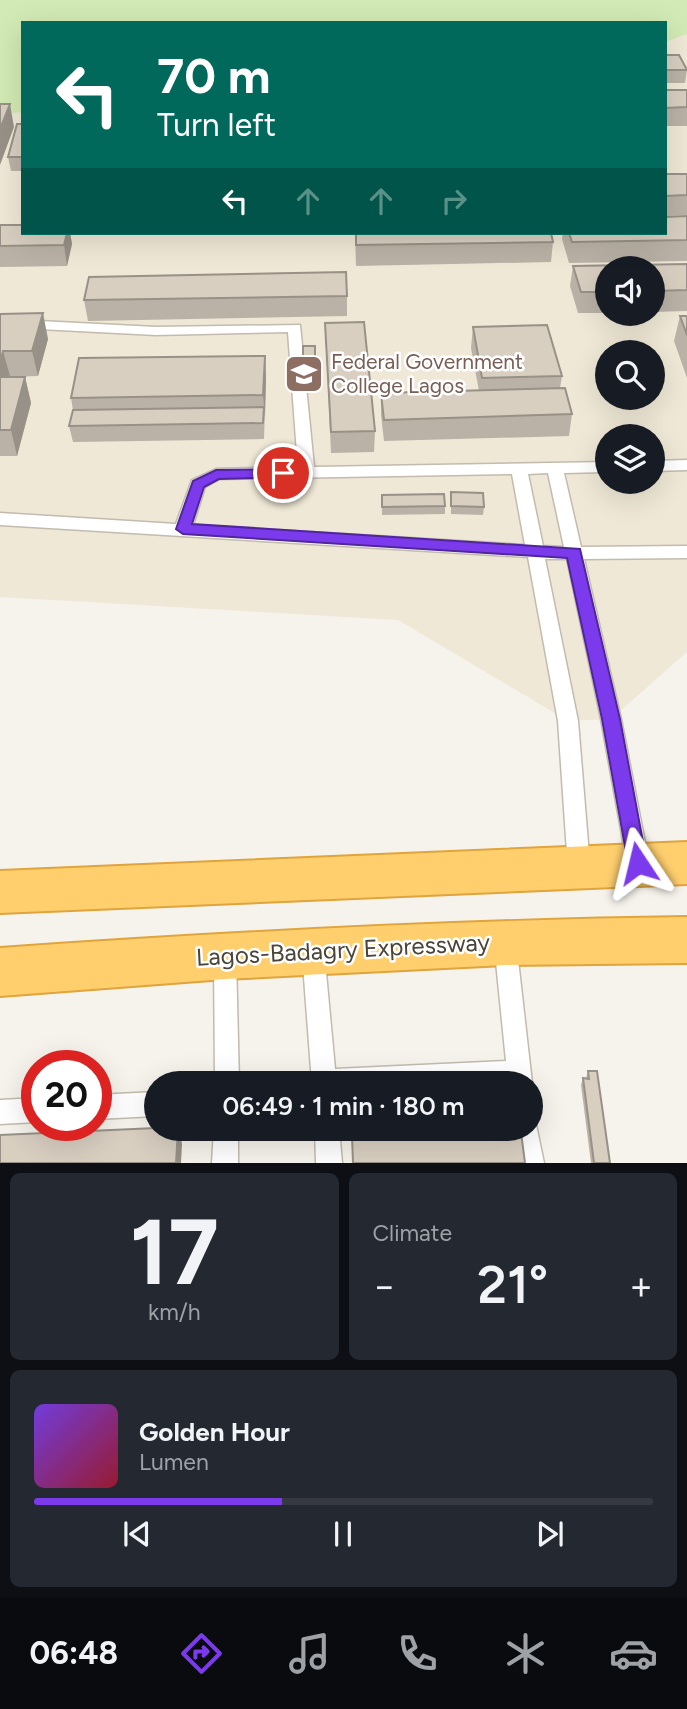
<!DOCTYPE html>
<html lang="en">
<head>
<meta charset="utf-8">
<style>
	body { margin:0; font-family:Figtree,sans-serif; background:#242831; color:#f1f3f6; height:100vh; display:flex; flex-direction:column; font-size:26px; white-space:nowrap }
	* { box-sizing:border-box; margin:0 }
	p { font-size:23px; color:#9ea1a6 }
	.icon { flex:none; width:38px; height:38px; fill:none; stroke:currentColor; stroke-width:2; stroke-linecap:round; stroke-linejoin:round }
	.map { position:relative; height:1163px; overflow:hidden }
	.drawer { display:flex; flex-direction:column; gap:10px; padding:10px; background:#0d0f14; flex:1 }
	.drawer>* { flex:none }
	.hud { position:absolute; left:21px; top:21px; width:646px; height:214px; border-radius:0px; box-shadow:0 7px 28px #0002; background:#00695c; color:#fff; overflow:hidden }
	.tools { position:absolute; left:595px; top:256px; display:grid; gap:14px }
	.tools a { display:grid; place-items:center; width:70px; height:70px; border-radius:50%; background:#171b24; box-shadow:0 7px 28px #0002; font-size:35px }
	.speed { position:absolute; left:21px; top:1050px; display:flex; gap:14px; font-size:35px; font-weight:700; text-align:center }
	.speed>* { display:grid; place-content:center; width:91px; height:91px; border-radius:50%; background:#171b24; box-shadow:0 7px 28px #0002; line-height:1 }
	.speed .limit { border:10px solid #d22; background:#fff; color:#111 }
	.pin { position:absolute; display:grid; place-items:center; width:60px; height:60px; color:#fff; margin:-30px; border:4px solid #fff; border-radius:50%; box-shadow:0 2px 7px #0007 }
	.me { position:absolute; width:77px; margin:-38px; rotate:350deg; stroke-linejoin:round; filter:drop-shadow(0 0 5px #0008) }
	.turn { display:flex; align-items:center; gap:24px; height:147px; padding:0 21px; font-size:32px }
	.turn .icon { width:91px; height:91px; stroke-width:2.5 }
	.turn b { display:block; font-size:49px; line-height:60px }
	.lanes { display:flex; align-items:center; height:66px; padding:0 21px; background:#0003; justify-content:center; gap:35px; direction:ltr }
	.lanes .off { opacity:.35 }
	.big { font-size:52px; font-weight:600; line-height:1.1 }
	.drawer .widget { flex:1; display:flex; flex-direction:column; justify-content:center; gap:10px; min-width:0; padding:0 24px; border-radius:10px; background:#242831 }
	.drawer .dial { align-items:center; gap:0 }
	.dial b { font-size:91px; line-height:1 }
	.song { display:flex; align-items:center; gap:21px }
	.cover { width:84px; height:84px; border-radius:10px; background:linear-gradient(135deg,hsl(260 70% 55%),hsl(350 70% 35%)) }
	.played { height:7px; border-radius:4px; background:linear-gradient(90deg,#7c3aed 40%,#363941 40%) }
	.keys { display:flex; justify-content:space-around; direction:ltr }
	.heat { display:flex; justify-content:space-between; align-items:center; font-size:38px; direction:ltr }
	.drawer .tiles { flex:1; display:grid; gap:10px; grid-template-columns:1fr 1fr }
	.widget:last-child { grid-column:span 2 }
	.trip { position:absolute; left:144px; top:1071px; width:399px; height:70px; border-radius:35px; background:#171b24; box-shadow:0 7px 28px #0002; font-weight:600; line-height:70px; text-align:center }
	.dock { display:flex; height:112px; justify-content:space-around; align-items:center; background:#090b0e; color:#9ea1a6 }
	.dock .icon { width:49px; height:49px }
	.dock .current { color:#7c3aed }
	.dock b { font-size:32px; color:#f1f3f6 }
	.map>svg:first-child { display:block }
</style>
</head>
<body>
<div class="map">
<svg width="687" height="1163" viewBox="0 0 687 1163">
	<rect width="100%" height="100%" fill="#f6f3ec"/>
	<path fill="#efe8d6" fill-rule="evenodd" d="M0,0H687V652L611,719L568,721L398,620L0,597ZM23,23H665V233H23ZM607,268H653V313H607ZM607,352H653V397H607ZM607,436H653V481H607Z"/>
	<path fill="#d2eab5" d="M0,0H687V34L665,42V23H23V112L0,114Z"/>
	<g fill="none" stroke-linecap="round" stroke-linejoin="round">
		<g stroke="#c2bbae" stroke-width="3">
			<path id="lane" d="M0,319L156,327L300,325L314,467L607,462V472L564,473L581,547L687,546V558L584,559L621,719L649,863L646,870L638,872L630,870L627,863L601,719L567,559H545L578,721L590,867L587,874L579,876L571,874L568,867L558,721L528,557L0,525V513L176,524L192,480L216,469L298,467L288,332L156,335L0,327ZM548,473L564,547L543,546L528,474ZM512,474L525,545L193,525L205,487L219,479Z
				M687,460V470L653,471V461Z
				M505,932L513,935L516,942L532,1083L530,1088V1083H312L302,951L305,944L313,940L321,944L324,951L335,1069L506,1061L494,942L497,935Z
				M225,946L233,950L236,957L239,1083H215L214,957L217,950Z
				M156,1092V1116L96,1119V1095Z
				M37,1098V1122L0,1124V1100Z
				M530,1118L535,1120L544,1163H518L513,1129H530Z
				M214,1129H238V1163H212Z
				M315,1129H339L342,1163H316Z"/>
		</g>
		<g stroke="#e0a43c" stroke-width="4">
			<path id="highway" d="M687,842V884L0,913V871Z
				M687,917V963L505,965L225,979L0,996V948C229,932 457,920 687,917Z"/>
		</g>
		<use href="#lane" fill="#fff" fill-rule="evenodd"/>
		<use href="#highway" fill="#ffcf6e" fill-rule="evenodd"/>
	</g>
	<path fill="#bab2a6" d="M665,55L687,70L685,83H665Z
		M665,90H687V126H665Z
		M23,124V171H11L8,157Z
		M665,174H687V215L665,216Z
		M687,216V261L569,263L562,239L563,233H665Z
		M0,225L23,233H70L72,244L67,266L0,267Z
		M355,233H551L553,242L551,262L356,266Z
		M687,264V311L653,312V268H607V313H578L570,286L573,266Z
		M347,296V316L88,321L84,300Z
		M0,314L48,339L38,376L9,377H25L31,403L17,456H0Z
		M680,316H687V378L674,341Z
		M325,323L375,431L374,452L331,453Z
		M473,327L562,376L560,388L572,414L569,436L384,441L381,415V393L479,391L471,348Z
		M303,346H315V374H303Z
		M265,356L266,377L264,439L73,442L69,426L73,410L71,398Z
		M451,492L484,507L483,515L451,514Z
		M382,495L445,506V514L382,515Z
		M588,1071L610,1163H591L581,1085L583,1078H586Z"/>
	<path fill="#979187" d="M10,104L14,127L0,165V129Z
		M67,233H70L72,244L67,266L64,245Z
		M43,313L48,339L38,376L32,351Z
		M3,351L10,376L2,403L0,396V362Z
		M265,356L266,377L265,417L263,395Z
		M25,377L31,403L17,456L11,430Z
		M179,1129L182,1144L181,1163H176Z"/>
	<path fill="#d8cfc1" stroke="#979187" stroke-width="2" d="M665,55H679L687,70H665Z
		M665,90H687V107L665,108Z
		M0,104H10L0,129Z
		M17,124H23V157H8Z
		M665,174H687V195L665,196Z
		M687,216V240L572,242L569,233H665V217Z
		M0,225H23V233H67L64,245L0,246Z
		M356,233H551L553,242L356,245Z
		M687,264V290L653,291V268H607V292H581L573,266Z
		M346,272L347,296L84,300L89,277Z
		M43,313L32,351H3L0,362V314Z
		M680,316H687V335Z
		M364,322L375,431L331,432L325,323Z
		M547,325L562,376L482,378L473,327Z
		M303,346H315V366H303Z
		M265,356L263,395L71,398L79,358Z
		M0,377H25L11,430H0Z
		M565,388L572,414L384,420L381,393Z
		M264,407L263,423L69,426L73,410Z
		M451,492L483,493L484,507L451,506Z
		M444,494L445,506L382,507V495Z
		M588,1071H597L610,1163H594L583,1078L589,1079Z
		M156,1128L178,1129L176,1163H0V1135Z
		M521,1132L525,1163H353L352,1136Z"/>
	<path fill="#7c3aed" stroke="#51269a" stroke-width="2" d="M283,469L288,470L291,473L288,477L219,479L204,487L192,524L580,549L620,719L647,863L645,869L638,872L631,869L628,863L602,719L567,558L183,534L176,529L193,481L216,470Z"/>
	<defs>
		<g id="school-square" transform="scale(2.0125)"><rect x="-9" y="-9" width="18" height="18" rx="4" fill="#8d6e63" stroke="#fff"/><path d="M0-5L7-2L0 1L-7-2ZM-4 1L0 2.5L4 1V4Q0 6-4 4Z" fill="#fff"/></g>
	</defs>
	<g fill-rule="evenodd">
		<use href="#school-square" x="304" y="374"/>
	</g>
	<g text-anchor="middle" stroke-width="5" stroke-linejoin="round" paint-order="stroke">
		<g font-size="21" fill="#785e54" stroke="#fff" text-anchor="start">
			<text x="331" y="369">Federal Government<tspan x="331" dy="24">College Lagos</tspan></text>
		</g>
		<g font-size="24" fill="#4b4439" stroke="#fff">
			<text transform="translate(343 950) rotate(-3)" y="8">Lagos-Badagry Expressway</text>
		</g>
	</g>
</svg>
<div class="tools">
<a><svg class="icon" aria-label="sound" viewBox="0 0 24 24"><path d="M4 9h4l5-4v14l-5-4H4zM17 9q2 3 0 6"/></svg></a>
<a><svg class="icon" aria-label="search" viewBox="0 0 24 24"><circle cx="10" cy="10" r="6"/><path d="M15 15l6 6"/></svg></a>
<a><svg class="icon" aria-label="layers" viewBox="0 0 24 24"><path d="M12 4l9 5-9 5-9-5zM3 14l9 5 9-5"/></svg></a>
</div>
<div class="speed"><div class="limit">20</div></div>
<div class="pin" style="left:283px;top:473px;background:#d93025"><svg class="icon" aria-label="arrive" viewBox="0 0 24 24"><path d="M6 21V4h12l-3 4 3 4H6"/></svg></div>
<svg class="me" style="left:638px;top:863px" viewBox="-20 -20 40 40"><path d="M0-17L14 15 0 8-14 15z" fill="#7c3aed" stroke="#fff" stroke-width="4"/></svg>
<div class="trip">06:49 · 1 min · 180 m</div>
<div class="hud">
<div class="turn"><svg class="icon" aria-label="left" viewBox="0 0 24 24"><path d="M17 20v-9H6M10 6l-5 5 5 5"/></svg><div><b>70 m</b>Turn left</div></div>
<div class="lanes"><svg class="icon" aria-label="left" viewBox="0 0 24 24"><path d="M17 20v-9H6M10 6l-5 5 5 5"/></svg><svg class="icon off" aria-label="ahead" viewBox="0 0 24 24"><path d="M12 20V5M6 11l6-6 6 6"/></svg><svg class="icon off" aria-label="ahead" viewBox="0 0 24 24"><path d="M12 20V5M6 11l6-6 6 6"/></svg><svg class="icon off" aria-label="right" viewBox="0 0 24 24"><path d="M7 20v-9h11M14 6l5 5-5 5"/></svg></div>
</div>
</div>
<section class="drawer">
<div class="tiles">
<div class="widget dial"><b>17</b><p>km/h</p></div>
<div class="widget"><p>Climate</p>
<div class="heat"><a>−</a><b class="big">21°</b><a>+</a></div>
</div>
<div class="widget">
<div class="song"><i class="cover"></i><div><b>Golden Hour</b><p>Lumen</p></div></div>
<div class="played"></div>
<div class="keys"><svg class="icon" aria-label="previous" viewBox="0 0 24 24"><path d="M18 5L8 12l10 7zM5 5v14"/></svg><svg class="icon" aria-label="pause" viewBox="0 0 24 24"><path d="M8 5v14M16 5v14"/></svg><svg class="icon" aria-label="next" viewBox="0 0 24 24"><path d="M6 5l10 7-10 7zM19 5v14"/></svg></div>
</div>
</div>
</section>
<nav class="dock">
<b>06:48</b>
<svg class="icon current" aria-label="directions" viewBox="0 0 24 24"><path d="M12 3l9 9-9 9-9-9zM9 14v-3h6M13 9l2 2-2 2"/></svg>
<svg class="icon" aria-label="music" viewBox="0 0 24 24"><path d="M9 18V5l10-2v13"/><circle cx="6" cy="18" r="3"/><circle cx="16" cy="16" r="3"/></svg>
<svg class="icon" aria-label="phone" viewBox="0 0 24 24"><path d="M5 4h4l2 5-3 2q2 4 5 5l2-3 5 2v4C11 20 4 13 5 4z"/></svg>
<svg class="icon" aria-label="climate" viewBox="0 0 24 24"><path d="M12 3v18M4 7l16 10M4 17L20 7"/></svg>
<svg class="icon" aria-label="car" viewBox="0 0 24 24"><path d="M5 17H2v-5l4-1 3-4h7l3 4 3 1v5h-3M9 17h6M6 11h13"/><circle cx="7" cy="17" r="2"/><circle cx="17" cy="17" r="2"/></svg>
</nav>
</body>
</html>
